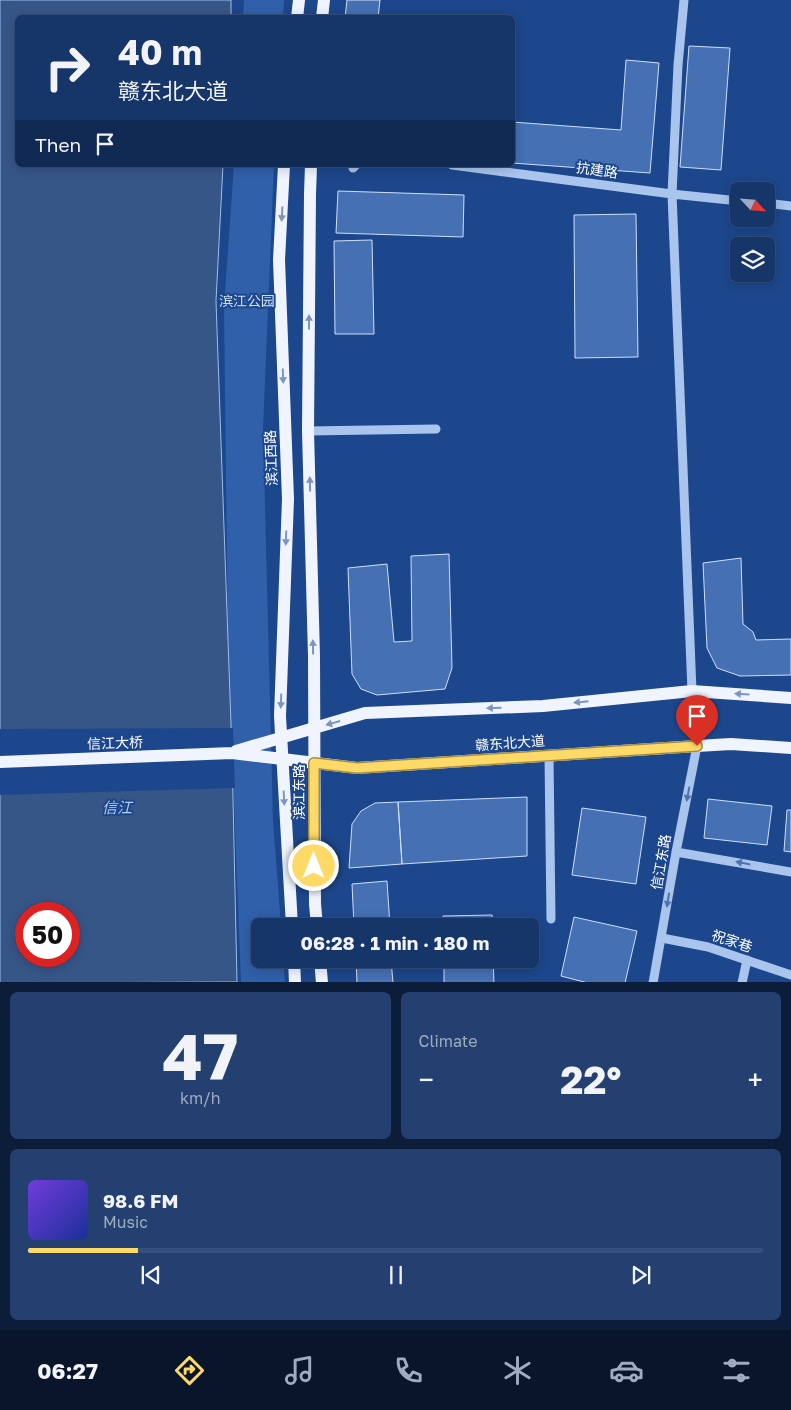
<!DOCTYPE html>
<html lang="en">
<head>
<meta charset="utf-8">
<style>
	body { margin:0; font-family:"Golos Text","Noto Sans SC",sans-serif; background:#234071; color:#f1f3f6; height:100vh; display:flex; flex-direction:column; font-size:19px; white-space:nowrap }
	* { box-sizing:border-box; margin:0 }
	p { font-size:16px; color:#9eabc0 }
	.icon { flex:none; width:28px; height:28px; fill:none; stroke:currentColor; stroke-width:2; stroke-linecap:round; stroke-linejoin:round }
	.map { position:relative; height:982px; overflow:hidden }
	.drawer { display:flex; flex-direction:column; gap:10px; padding:10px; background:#0c1d3a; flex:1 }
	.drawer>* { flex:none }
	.guide { position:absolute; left:15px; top:15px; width:500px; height:152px; border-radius:8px; box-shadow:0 2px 12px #0003,0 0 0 1px #35507d; background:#163569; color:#f1f3f6; overflow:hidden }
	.needle { width:32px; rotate:116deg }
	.controls { position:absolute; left:730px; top:182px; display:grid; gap:10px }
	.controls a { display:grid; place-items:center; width:45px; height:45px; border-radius:8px; background:#163569; box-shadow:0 2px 12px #0003,0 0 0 1px #35507d; font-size:25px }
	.speed { position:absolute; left:15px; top:902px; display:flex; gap:10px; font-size:25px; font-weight:700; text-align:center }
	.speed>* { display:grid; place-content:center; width:65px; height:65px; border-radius:50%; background:#163569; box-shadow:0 2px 12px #0003,0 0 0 1px #35507d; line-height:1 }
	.speed .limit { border:8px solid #d22; background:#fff; color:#111 }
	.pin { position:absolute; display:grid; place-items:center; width:42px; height:42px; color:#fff; margin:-51px -21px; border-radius:50% 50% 50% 0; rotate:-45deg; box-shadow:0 0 5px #0007 }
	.pin .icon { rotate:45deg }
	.me { position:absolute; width:55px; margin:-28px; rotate:0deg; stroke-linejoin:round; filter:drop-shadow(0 0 4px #0008) }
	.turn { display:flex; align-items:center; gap:18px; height:105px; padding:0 20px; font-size:22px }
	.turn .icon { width:65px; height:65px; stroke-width:2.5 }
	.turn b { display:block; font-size:35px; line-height:42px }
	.then { display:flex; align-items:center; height:48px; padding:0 20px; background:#0003; gap:10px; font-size:19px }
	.big { font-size:38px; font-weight:700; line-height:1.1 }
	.drawer .widget { flex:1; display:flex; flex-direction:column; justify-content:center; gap:8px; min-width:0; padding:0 18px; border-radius:8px; background:#234071 }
	.drawer .dial { align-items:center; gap:0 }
	.dial b { font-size:65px; line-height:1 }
	.song { display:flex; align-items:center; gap:15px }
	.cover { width:60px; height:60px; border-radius:8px; background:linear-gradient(135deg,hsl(260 70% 55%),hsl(230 70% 35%)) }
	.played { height:5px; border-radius:2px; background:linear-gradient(90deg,#fdda67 15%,#35507d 15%) }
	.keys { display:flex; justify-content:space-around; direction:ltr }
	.heat { display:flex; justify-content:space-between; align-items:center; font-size:28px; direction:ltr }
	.drawer .tiles { flex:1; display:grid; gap:10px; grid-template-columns:1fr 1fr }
	.widget:last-child { grid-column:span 2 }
	.trip { position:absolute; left:251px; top:918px; width:288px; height:50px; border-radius:8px; background:#163569; box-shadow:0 2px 12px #0003,0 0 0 1px #35507d; font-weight:700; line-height:50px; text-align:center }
	.dock { display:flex; height:80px; justify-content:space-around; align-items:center; background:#09152a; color:#9eabc0 }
	.dock .icon { width:35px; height:35px }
	.dock .on { color:#fdda67 }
	.dock b { font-size:22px; color:#f1f3f6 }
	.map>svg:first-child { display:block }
</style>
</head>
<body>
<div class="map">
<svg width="791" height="983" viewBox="0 0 791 983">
	<rect width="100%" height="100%" fill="#1d478c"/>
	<path fill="#3060aa" d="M244,0H284L283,17H243Z
		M234,165H274L263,428L273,821L281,926H260V959H283L285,982H241L228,646L224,307Z"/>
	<path fill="#375688" stroke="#9cbeee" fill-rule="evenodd" d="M0,0H231V17L18,18V165H223L216,301L232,753L237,982L0,983ZM26,914H69V956H26Z"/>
	<path fill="#1d478c" d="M233,728L235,788L0,795V729Z"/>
	<path fill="#4570b4" stroke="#cedff9" d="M347,0H380L378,18H345Z
		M689,46L730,48L721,170L680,167Z
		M626,60L659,63L650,173L512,163V122L621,130Z
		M338,191L464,195L463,237L336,233Z
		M636,214L638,357L575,358L574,215Z
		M372,240L374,334H335L334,241Z
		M449,554L452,668L445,689L377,695L361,689L352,674L348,568L387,564L394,642L412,641L411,556Z
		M741,558L743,624L753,632L756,640L791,639V675L740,676L717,668L707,648L703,563Z
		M527,797V856L402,864L398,802Z
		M708,799L772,806L767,845L704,838Z
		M398,802L402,864L349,868L352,824L361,811L375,803Z
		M582,808L646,817L636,884L572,875Z
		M787,810H791V852L784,851Z
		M387,881L390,926H354L352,884Z
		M492,915L493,926H443V916Z
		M574,917L637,931L625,983H588L561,976Z
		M356,959H391L393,983H357Z
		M444,959H493L494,983H444Z"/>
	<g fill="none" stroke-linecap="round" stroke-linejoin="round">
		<path stroke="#a9c4ed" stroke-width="9" d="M684,0L678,65L672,194L692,691
			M452,165L672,194L739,201
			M353,168L356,165
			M766,203L791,206
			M308,431L436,429
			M549,755L551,919
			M676,852L791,872
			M662,938L708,947L791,975
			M653,983L676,852L697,746
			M742,983L747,960"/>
		<path stroke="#eff4ff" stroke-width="12" d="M297,18L299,0
			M322,18L324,0
			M284,165L279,260L288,499L280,716L292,926
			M311,165L310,194L308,431L314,656L315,904L317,926
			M236,751L365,713L543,706L692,691L791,698
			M0,762L232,753L357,768L697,746L731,744L791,748
			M294,959L295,983
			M320,959L322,983"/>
	</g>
	<defs><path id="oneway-solid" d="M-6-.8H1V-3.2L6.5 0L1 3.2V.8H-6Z" transform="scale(1.25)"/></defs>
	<g fill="#7b95c0">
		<use href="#oneway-solid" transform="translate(282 214) rotate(93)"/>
		<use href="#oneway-solid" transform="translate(309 322) rotate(-90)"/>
		<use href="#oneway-solid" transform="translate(283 376) rotate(88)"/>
		<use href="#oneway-solid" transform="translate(310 484) rotate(-91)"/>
		<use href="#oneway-solid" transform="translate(286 538) rotate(92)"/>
		<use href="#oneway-solid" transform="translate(313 647) rotate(-91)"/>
		<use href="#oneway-solid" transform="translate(742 694) rotate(-176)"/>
		<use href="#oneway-solid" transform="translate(281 701) rotate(92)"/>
		<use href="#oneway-solid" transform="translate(581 702) rotate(174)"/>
		<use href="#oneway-solid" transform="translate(494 708) rotate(178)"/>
		<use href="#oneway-solid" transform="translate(333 723) rotate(164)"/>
		<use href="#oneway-solid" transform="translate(284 798) rotate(87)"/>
	</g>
	<g fill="#4e73ae">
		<use href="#oneway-solid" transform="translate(688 794) rotate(101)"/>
		<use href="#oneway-solid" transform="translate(743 863) rotate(-169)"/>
		<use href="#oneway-solid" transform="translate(668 900) rotate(99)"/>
	</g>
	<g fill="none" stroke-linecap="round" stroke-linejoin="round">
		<g stroke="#a48e43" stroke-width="12">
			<path id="route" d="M314,866V763L357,768L697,746"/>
		</g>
		<use href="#route" stroke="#fdda67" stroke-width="9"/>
	</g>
	<g text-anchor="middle" stroke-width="4" stroke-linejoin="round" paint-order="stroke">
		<g font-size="14" fill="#fff" stroke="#1d478c">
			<text transform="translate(597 170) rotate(8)" y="5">抗建路</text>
			<text transform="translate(271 458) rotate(-92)" y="5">滨江西路</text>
			<text transform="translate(115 743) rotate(-2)" y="5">信江大桥</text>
			<text transform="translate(510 743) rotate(-4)" y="5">赣东北大道</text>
			<text transform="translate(299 792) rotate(-90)" y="5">滨江东路</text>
			<text transform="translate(661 862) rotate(-80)" y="5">信江东路</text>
			<text transform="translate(732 941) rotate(18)" y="5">祝家巷</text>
		</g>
		<g font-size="14" fill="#cedff9" stroke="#1d478c">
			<text x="247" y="306">滨江公园</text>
		</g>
		<g font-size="15" font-style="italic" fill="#b5cef4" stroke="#1d478c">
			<text x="117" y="813">信江</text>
		</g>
	</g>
</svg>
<div class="controls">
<a><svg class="needle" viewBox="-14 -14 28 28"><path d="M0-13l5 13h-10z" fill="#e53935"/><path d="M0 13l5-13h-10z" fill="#9eabc0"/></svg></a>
<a><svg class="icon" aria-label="layers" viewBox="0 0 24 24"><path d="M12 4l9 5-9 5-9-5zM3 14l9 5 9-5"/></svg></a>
</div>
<div class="speed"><div class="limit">50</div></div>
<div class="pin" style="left:697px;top:746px;background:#d93025"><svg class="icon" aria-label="arrive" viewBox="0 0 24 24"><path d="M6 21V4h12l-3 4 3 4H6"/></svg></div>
<svg class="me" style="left:314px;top:866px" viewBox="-20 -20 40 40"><circle r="17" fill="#fdda67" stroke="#fff" stroke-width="3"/><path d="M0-11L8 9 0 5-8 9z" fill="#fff"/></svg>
<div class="trip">06:28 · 1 min · 180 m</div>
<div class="guide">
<div class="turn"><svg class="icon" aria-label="right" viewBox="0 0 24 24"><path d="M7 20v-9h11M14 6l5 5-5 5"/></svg><div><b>40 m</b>赣东北大道</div></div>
<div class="then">Then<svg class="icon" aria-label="arrive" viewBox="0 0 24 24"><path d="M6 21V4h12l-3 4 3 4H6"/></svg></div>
</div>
</div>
<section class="drawer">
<div class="tiles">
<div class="widget dial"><b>47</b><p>km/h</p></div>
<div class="widget"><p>Climate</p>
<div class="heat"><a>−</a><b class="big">22°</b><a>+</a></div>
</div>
<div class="widget">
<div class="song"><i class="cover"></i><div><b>98.6 FM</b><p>Music</p></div></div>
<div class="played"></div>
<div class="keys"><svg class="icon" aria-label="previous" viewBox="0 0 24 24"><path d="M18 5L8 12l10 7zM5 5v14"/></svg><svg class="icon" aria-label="pause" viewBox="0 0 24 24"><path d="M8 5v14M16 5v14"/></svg><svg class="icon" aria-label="next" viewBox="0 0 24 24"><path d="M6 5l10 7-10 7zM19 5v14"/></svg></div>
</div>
</div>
</section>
<nav class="dock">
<b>06:27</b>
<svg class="icon on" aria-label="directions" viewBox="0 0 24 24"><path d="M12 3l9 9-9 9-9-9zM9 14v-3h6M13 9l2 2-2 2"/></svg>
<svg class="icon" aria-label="music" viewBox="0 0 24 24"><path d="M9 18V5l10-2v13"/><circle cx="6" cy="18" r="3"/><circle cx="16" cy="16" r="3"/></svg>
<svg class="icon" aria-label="phone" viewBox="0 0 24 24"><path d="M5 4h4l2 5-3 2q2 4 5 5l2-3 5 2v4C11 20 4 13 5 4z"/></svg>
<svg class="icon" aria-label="climate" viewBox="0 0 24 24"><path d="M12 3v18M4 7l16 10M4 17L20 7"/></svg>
<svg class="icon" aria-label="car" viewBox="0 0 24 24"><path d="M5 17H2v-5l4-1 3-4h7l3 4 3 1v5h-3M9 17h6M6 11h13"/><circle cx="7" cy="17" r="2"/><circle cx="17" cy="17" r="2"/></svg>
<svg class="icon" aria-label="filters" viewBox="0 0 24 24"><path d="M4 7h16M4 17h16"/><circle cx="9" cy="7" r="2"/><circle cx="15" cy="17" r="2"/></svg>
</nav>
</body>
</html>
